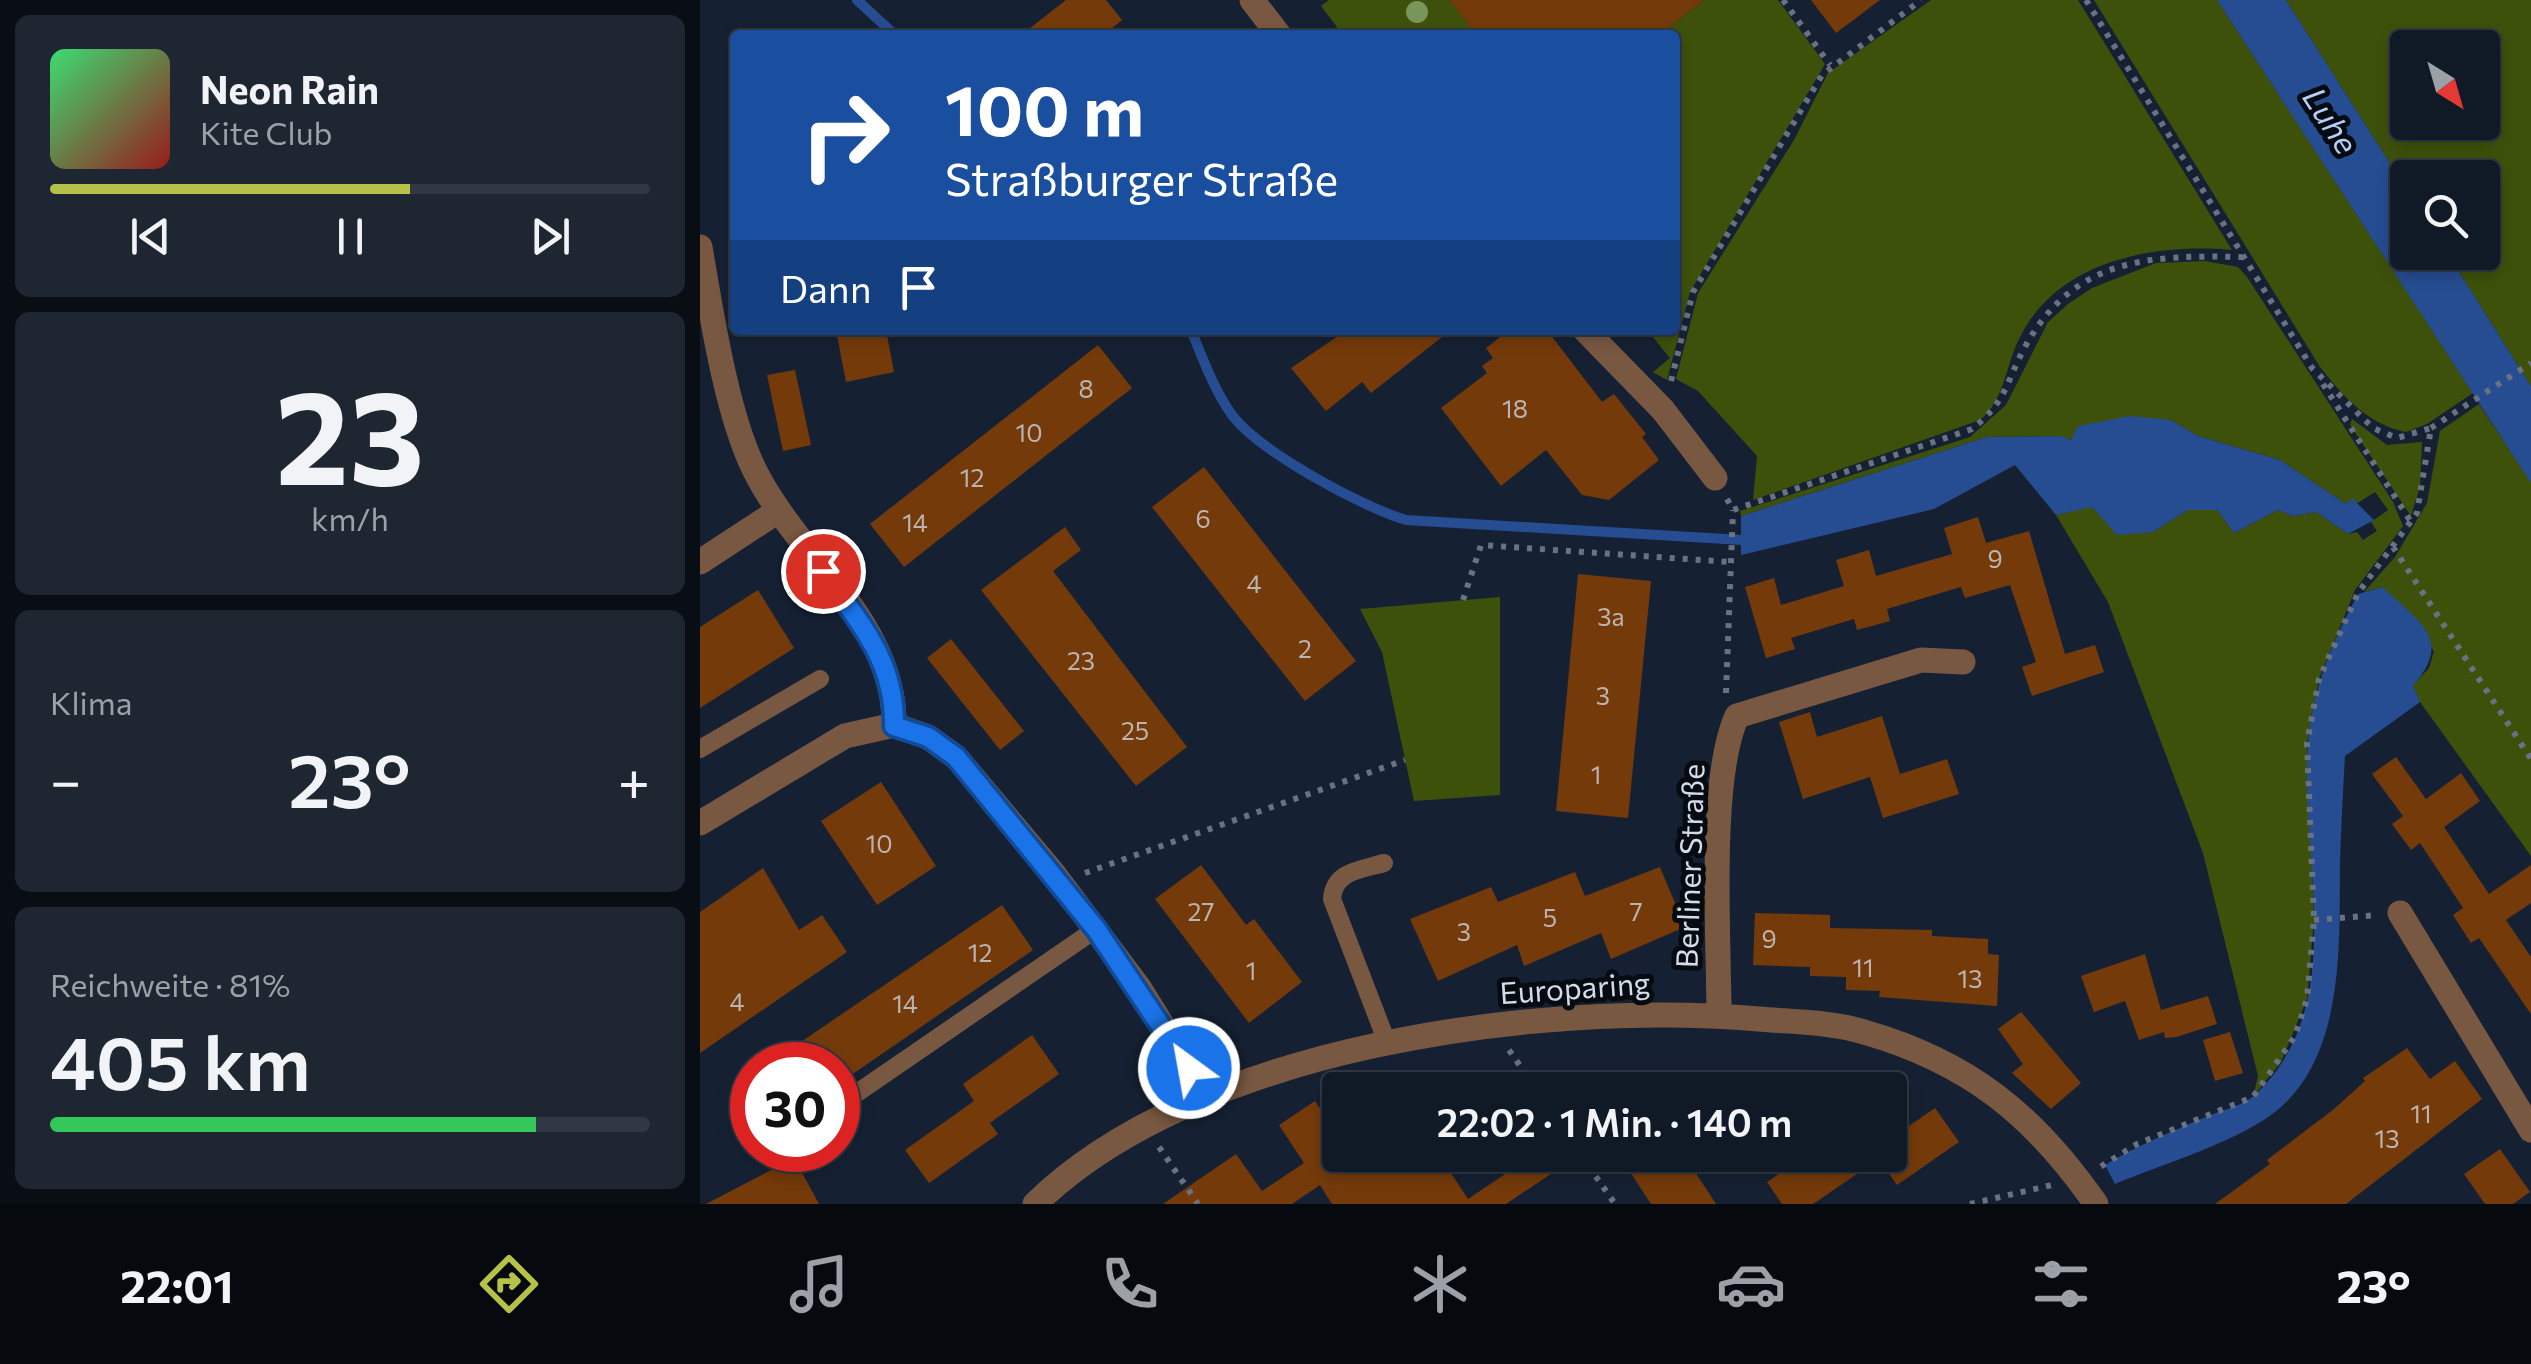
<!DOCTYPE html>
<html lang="de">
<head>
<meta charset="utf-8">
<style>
	body { margin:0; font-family:Commissioner,sans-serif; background:#1e2632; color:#f1f3f6; height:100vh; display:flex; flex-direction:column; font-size:38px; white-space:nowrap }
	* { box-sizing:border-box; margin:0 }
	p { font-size:32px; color:#9ca0a7 }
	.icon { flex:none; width:55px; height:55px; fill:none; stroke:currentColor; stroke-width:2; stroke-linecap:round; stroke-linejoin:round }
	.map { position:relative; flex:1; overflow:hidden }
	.details { display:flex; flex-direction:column; gap:15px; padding:15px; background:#090e15; width:700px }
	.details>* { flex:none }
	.banner { position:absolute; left:30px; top:30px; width:950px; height:305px; border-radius:10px; box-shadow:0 5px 15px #0003,0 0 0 2px #303843; background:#1a4fa0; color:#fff; overflow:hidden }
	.needle { width:65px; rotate:143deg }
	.tools { position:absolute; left:1690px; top:30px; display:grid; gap:20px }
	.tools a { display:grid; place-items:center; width:110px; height:110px; border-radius:10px; background:#101926; box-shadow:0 5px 15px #0003,0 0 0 2px #303843; font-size:50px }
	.speed { position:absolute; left:30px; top:1042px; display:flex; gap:20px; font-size:50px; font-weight:700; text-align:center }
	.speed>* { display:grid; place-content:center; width:130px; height:130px; border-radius:50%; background:#101926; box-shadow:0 5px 15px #0003,0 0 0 2px #303843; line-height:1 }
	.speed .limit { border:15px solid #d22; background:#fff; color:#111 }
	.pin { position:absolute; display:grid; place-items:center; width:85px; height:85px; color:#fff; margin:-42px; border:5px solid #fff; border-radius:50%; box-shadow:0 2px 10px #0007 }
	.me { position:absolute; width:110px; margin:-55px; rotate:328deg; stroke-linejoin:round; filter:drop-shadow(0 0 8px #0008) }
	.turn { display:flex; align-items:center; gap:35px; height:210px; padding:0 50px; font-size:45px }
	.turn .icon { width:130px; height:130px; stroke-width:2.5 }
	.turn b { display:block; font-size:70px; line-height:85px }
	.then { display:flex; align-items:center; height:95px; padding:0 50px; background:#0003; gap:20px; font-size:38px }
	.big { font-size:75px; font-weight:600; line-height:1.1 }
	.details .tile { flex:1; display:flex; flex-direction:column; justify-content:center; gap:15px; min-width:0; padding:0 35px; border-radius:15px; background:#1e2632 }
	.details .dial { align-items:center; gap:0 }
	.dial b { font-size:130px; line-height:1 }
	.song { display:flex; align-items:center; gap:30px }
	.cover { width:120px; height:120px; border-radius:15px; background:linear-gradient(135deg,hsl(140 70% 55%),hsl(0 70% 35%)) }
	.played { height:10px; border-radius:5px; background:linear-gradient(90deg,#b7c148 60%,#303843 60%) }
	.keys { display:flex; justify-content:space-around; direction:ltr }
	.heat { display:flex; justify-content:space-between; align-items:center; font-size:55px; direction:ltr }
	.charge { height:15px; border-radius:8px; background:linear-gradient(90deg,#34c759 81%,#303843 0) }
	.trip { position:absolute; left:622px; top:1072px; width:585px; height:100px; border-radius:10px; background:#101926; box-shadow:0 5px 15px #0003,0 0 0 2px #303843; font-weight:600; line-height:100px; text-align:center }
	.dock { display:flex; height:160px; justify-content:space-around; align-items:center; background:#060a0f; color:#9ca0a7 }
	.dock .icon { width:70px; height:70px }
	.dock .selected { color:#b7c148 }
	.dock b { font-size:45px; color:#f1f3f6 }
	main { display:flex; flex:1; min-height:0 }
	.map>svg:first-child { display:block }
</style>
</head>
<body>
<main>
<section class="details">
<div class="tile">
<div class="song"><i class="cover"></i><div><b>Neon Rain</b><p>Kite Club</p></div></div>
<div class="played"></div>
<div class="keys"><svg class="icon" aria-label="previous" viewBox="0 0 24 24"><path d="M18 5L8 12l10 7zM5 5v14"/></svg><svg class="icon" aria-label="pause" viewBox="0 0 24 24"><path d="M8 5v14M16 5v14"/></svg><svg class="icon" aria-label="next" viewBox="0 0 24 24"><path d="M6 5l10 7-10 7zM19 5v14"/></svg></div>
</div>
<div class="tile dial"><b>23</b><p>km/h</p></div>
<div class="tile"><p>Klima</p>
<div class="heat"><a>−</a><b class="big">23°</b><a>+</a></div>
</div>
<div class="tile"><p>Reichweite · 81%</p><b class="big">405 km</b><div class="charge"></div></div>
</section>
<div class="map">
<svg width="1831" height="1204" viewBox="0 0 1831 1204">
	<rect width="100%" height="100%" fill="#152133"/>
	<path fill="#3d510b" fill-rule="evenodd" d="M629,0H750L777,35H643L621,6Z
		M1004,0H1078L1125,64L990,292L967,380L953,372L970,358L947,330H975V35H959Z
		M1231,0H1378L1532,250C1454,243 1357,260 1319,339C1305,367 1305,399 1280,420L1053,500L1057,456L998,391L976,379L998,293L1094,140L1128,73Z
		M1394,0H1517L1773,393L1727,424L1706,432C1667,424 1644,397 1620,367Z
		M1586,0H1831V386L1747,253L1782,252V178H1708L1707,190ZM1708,48H1782V122H1708Z
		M1505,261L1538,267L1547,277L1693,502L1703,526L1655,590L1619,679L1607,743L1614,920L1607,999L1581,1062L1553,1097L1558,1076L1503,853L1408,602L1356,515L1392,506L1453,532L1488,510H1517L1534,533L1578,510L1593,516L1616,512L1648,534L1657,532L1663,540L1677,531L1671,522L1688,510L1675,492L1656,504H1646L1580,460L1498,436L1471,420L1371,440L1360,436L1287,437L1041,516L1040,511L1270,437L1306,405L1348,322L1368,304L1392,288L1456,263Z
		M1779,404L1831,482V856L1720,702L1712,686L1729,668L1734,651L1683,587L1664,592L1695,557L1727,503L1740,431Z
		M1652,419L1687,445L1722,442L1720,486L1711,516L1650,425Z
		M800,597V795L714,801L682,652L660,609Z"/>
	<path fill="#264c91" d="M1517,0H1586L1707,190L1708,252L1747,253L1831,386V483Z
		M1430,416L1471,420L1498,436L1580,460L1646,504L1652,498L1674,520L1648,534L1616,512L1593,516L1578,510L1534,533L1517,510H1488L1453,532L1417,535L1392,507L1356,515L1315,465L1234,509L1041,555V516L1287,437L1360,436L1371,440L1378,426Z
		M1683,587C1719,623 1754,638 1713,686L1720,702L1645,756C1643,791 1641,827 1640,862C1639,946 1647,1069 1562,1121C1518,1148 1463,1164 1415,1184L1405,1165C1438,1145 1473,1131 1508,1116C1523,1110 1545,1105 1556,1094C1651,1003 1599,858 1608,744C1612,690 1633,640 1658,594Z"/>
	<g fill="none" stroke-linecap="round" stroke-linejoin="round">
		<path stroke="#264c91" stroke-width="10" d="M157,0L195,35
			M491,330C503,359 514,390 532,415C560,452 662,507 706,520L1042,540"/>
	</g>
	<path fill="#743a0a" d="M366,0H406L422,20L404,35H321Z
		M750,0H1004L959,35H776Z
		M1111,0H1180L1136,33Z
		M136,330H186L194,372L146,382Z
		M647,330H751L671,393L662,382L626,411L591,368Z
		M809,330H847L902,402L914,394L946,434L942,437L959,460L909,500L882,495L846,450L801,486L741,408L787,373L782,366L793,358L786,348Z
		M398,345L432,388L204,567L170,524Z
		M95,370L111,445L83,451L67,375Z
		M504,467L656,661L605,701L452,507Z
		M1278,517L1286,543L1329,531L1365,654L1395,645L1404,672L1332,696L1322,667L1336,662L1310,585L1265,598L1261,587L1187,609L1190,621L1157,630L1154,619L1091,638L1095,649L1066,658L1045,587L1074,578L1081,605L1144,586L1136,560L1169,550L1176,576L1252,554L1244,528Z
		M365,527L381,550L353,571L487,747L436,786L281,590Z
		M878,574L951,581L928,818L856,811Z
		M58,590L94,648L0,708V627Z
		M251,639L324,731L300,750L227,658Z
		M1110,712L1117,737L1182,716L1200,774L1247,759L1259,794L1183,818L1170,777L1103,799L1079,722Z
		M1696,757L1726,799L1761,773L1780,801L1744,827L1789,894L1831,865V903L1806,920L1831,957V1014L1779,938L1771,943L1753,915L1763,908L1720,843L1711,850L1692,824L1703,816L1672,774Z
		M181,782L236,866L177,905L121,821Z
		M501,865L546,925L554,919L602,982L549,1023L455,899Z
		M960,867L985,927L911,959L901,933L824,966L817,945L738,981L710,919L791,887L798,902L875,872L885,896Z
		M63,868L99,930L122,915L147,952L0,1053V912Z
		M302,905L333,950L138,1084V1065H67Z
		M1055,913L1130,915V928L1232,930V936L1288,939V954L1299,955L1297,1006L1179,997L1180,991L1146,990V977L1110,976V967L1053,965Z
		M1445,954L1461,1010L1508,996L1517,1024L1476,1037L1465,1038L1464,1032L1439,1040L1425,1001L1394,1012L1381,976Z
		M1321,1012L1381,1083L1351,1109L1312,1073L1323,1064L1298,1029Z
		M1530,1032L1543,1073L1515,1081L1503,1040Z
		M332,1035L359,1074L290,1123L298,1134L229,1183L205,1150L274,1101L263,1084Z
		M1707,1048L1730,1079L1755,1061L1782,1099L1646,1204H1515L1570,1164L1567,1160L1634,1109L1665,1081L1663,1078Z
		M615,1101L640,1138V1155H652L656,1161L663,1155H739L768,1199L811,1170L801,1155H879L806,1204H632L620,1185L592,1204H463L536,1154L562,1191L604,1163L579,1125Z
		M1235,1108L1259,1142L1197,1185L1179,1159L1113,1204H1082L1067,1182L1107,1155H1190V1139Z
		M1800,1149L1830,1192L1813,1204H1785L1764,1174Z
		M919,1155H984L1016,1204H951Z
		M94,1158L119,1204H6Z"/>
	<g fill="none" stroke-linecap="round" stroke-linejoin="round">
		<path stroke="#687282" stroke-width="6" stroke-dasharray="5 8" stroke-linecap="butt" d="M1083,0L1130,65
			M1386,0L1612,368L1673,428L1697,438L1731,428L1717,513L1658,593L1619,679L1607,743L1614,920L1607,999L1595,1036L1553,1097L1437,1144L1400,1167
			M971,381L993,292L1122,75L1221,0
			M1623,384L1711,522
			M1731,428L1831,363
			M1027,499L1033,510L1272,429C1307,401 1305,384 1325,347C1374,257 1450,255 1542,257
			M1693,547L1831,759
			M763,600L781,545L1030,562
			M1026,693L1033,510
			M385,873L705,760
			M1614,920L1678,915
			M809,1050L837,1090
			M459,1147L498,1204
			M881,1155L915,1204
			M1270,1204L1352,1185"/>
		<path stroke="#795842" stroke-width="18" d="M0,749L120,679
			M684,863C660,870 634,871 632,899L688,1045
			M138,1106L396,929"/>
		<path stroke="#795842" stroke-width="25" d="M552,0L579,35
			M0,247C11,311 26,412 54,469C96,555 196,624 194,725
			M885,330L963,410L1015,478
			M0,562L78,511
			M0,823L145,736L194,725L228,737L256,757L354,874L440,989L505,1094
			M1700,913L1831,1130
			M1019,1015C1019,940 1008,779 1037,716L1221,660L1263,662
			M335,1204C496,1046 843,1000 1059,1019C1093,1022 1132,1022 1164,1032C1269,1062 1334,1115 1396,1204"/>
	</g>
	<circle fill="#7a955c" cx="717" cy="12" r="11"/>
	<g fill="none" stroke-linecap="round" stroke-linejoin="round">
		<g stroke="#114b97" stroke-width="25">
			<path id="route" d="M123,571C159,623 195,659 194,726L228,737L256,757L396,929L489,1068"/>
		</g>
		<use href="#route" stroke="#1a73e8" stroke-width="18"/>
	</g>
	<g text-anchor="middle" stroke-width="10" stroke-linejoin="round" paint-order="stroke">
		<g font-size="25" fill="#bbb4b0">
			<text x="386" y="398">8</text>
			<text x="815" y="418">18</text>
			<text x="329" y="442">10</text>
			<text x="272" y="487">12</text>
			<text x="503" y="528">6</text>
			<text x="215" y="532">14</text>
			<text x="1295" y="568">9</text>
			<text x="554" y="593">4</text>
			<text x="911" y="626">3a</text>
			<text x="605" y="658">2</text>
			<text x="381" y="670">23</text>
			<text x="903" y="705">3</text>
			<text x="435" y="740">25</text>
			<text x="896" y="784">1</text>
			<text x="179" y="853">10</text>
			<text x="501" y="921">27</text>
			<text x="936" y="921">7</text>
			<text x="850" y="927">5</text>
			<text x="764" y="941">3</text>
			<text x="1069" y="948">9</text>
			<text x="280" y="962">12</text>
			<text x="1163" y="977">11</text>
			<text x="551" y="980">1</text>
			<text x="1270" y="988">13</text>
			<text x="37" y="1011">4</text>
			<text x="205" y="1013">14</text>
			<text x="1721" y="1123">11</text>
			<text x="1687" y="1148">13</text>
		</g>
		<g font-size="30" fill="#d3dce8" stroke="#060b12">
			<text transform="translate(991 866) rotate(-88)" y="10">Berliner Straße</text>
			<text transform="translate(875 989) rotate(-4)" y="10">Europaring</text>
		</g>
		<g font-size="32" font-style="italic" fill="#b6cdf5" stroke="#060b12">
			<text transform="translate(1630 121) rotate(57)" y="11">Luhe</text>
		</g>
	</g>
</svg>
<div class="tools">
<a><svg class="needle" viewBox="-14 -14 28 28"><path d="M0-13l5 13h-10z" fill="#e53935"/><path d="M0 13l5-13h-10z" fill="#9ca0a7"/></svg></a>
<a><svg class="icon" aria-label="search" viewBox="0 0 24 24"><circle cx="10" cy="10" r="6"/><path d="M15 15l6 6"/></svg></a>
</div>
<div class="speed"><div class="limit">30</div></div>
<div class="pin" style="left:123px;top:571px;background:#d93025"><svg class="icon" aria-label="arrive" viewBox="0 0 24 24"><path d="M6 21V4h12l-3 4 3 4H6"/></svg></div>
<svg class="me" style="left:489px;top:1068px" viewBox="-20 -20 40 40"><circle r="17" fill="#1a73e8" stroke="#fff" stroke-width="3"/><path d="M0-11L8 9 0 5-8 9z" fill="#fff"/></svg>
<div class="trip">22:02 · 1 Min. · 140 m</div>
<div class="banner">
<div class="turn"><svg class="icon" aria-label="right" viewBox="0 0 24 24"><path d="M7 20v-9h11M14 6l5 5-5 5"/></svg><div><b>100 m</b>Straßburger Straße</div></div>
<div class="then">Dann<svg class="icon" aria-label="arrive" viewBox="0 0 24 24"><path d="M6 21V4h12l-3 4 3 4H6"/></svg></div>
</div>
</div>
</main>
<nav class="dock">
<b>22:01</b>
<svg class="icon selected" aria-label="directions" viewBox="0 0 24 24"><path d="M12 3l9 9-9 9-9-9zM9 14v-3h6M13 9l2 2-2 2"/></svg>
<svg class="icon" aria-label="music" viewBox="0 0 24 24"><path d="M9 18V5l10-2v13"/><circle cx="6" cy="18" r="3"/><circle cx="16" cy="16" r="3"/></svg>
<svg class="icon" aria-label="phone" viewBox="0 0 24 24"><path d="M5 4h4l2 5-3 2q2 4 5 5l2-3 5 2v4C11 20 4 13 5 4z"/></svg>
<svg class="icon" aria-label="climate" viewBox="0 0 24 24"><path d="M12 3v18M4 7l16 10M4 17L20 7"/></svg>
<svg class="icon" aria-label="car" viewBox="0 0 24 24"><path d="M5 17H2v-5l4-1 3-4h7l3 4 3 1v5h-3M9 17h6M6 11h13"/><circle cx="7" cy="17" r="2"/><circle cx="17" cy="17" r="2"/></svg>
<svg class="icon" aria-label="filters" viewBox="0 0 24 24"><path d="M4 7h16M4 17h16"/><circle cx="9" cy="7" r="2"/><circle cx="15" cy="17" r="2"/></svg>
<b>23°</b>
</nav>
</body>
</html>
